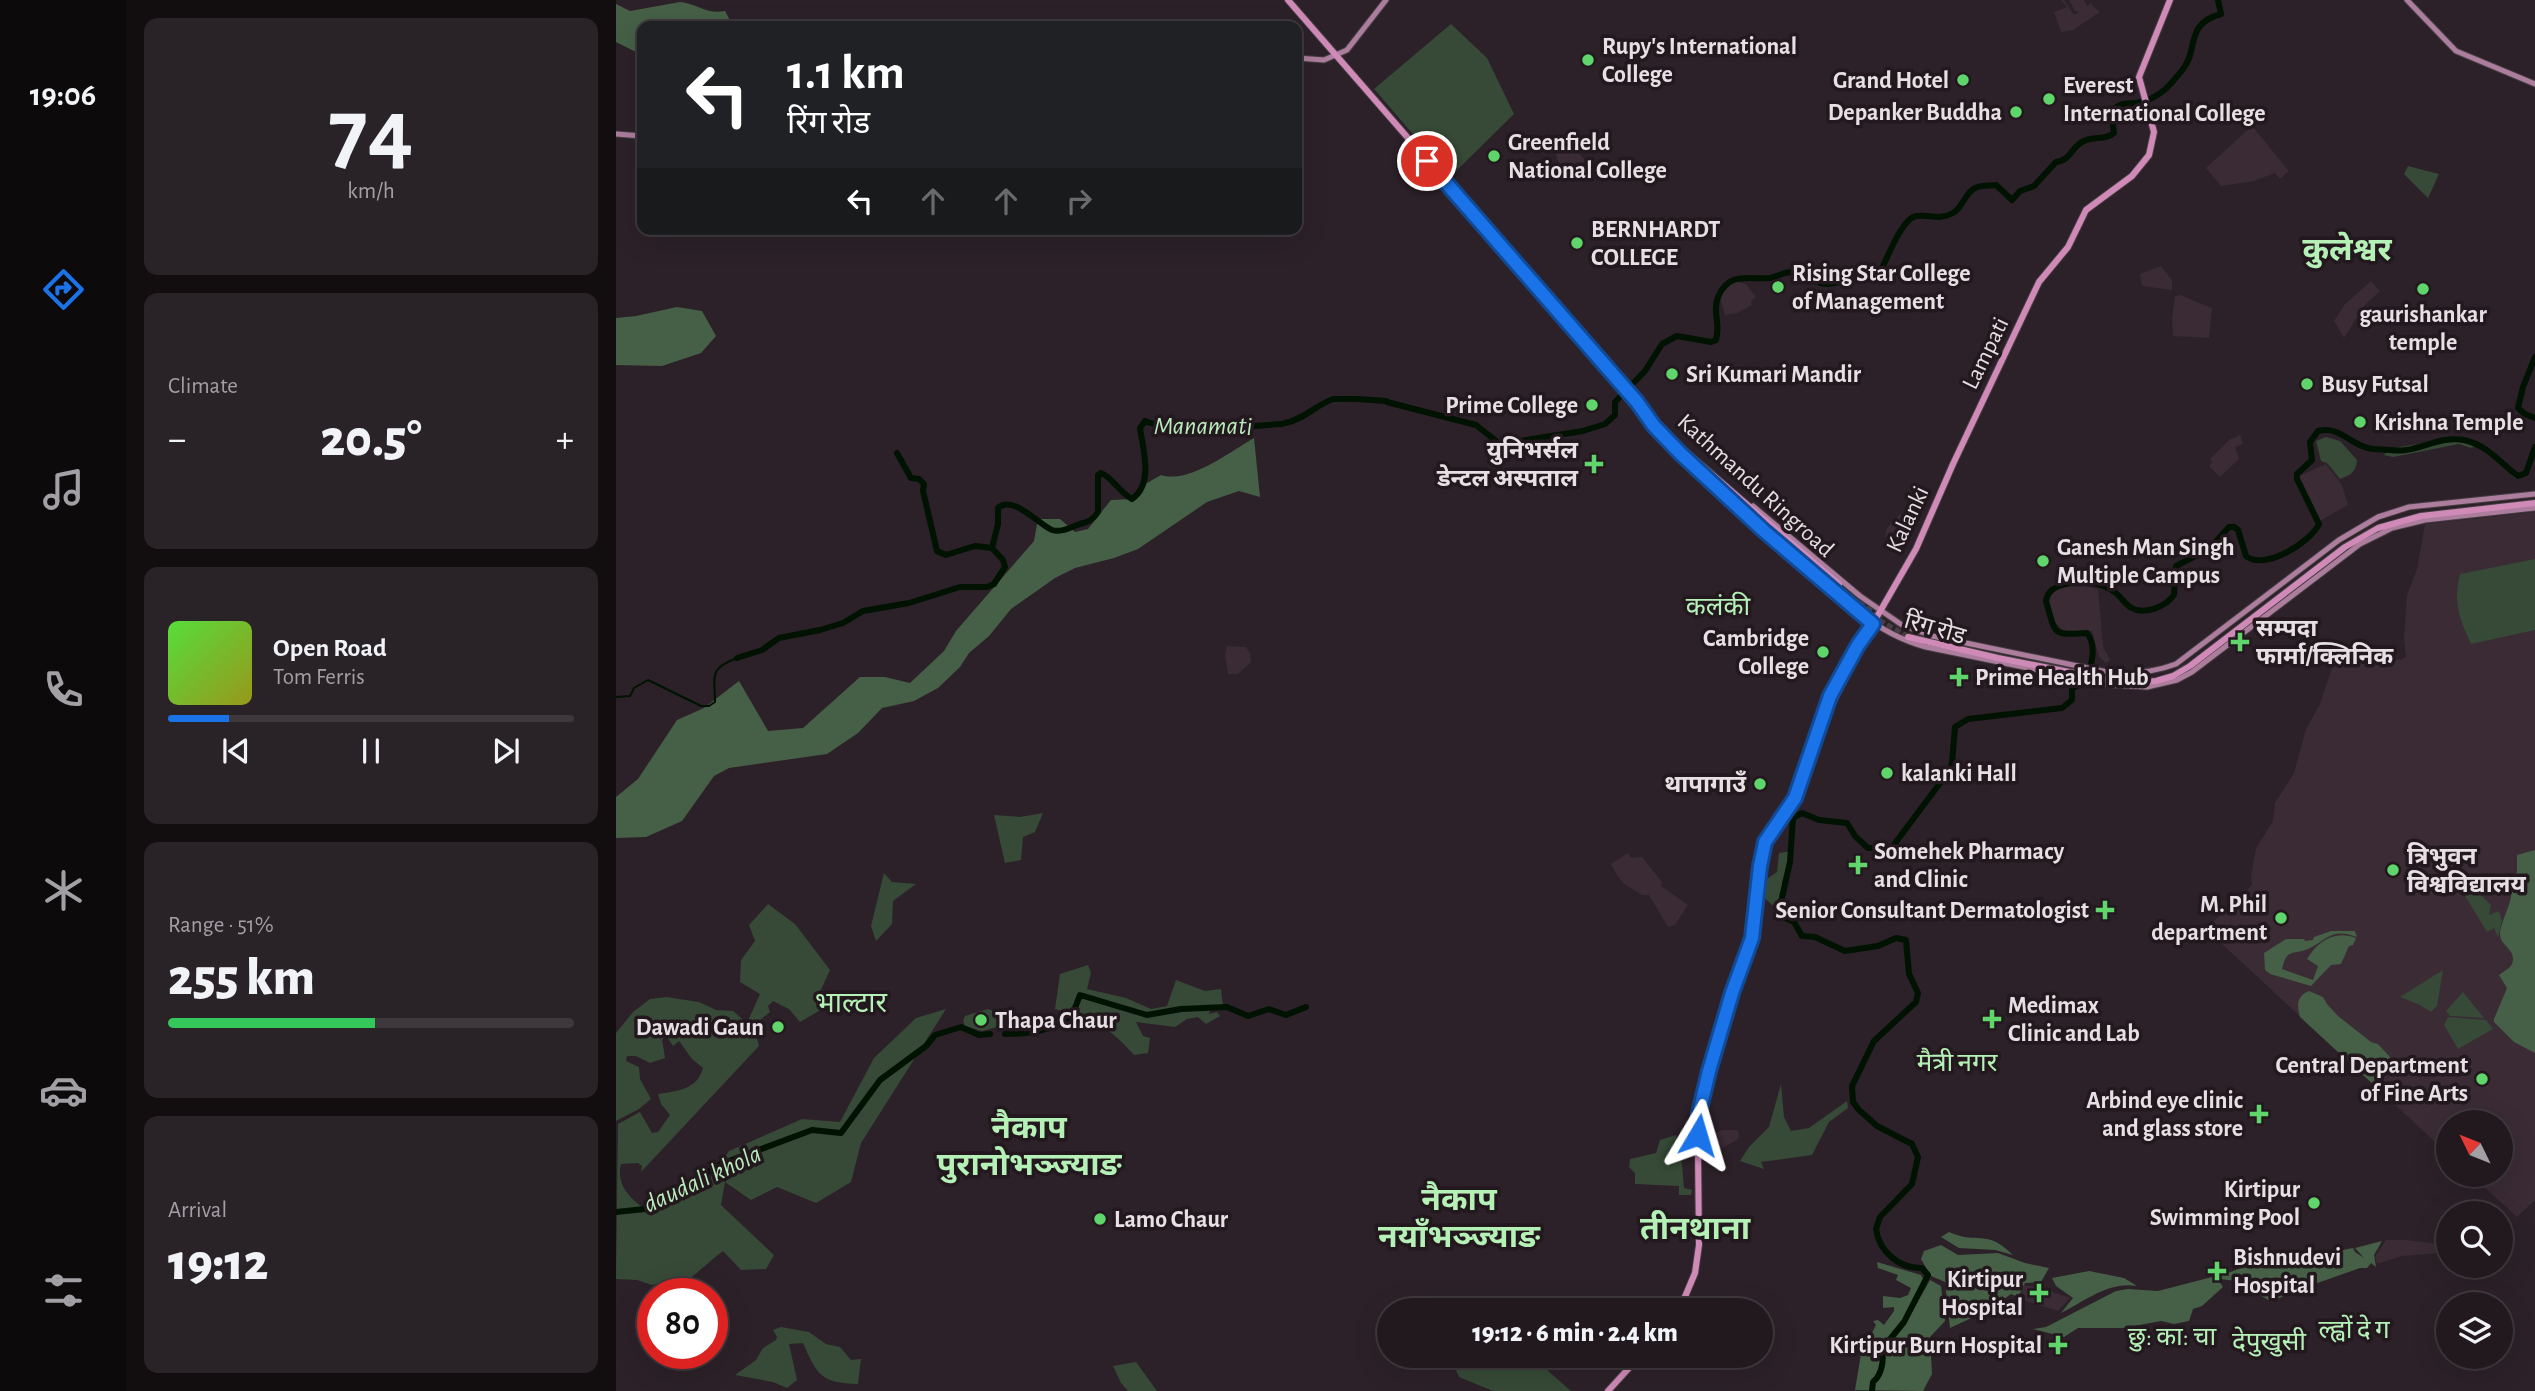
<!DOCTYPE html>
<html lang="en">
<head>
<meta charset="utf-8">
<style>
	body { margin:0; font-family:"Alegreya Sans","Noto Sans Devanagari",sans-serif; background:#292227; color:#f1f3f6; height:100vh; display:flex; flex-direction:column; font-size:26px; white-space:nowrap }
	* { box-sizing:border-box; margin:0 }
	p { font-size:23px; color:#a2a0a4 }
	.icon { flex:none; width:38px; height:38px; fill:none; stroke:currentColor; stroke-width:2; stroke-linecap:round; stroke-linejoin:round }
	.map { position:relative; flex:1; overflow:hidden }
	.side { display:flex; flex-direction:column; gap:18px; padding:18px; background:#120e10; width:490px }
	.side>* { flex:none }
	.top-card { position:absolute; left:21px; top:21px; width:665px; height:214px; border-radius:14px; box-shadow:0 7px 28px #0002,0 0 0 2px #3e383c; background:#202124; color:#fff; overflow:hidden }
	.needle { width:46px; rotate:313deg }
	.controls { position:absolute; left:1820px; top:1110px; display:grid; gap:14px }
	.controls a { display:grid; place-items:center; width:77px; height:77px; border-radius:50%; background:#21191e; box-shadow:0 7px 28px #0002,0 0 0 2px #3e383c; font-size:35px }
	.speed { position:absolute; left:21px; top:1278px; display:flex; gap:14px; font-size:35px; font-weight:700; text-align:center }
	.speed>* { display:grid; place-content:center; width:91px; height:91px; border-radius:50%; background:#21191e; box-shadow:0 7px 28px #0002,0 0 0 2px #3e383c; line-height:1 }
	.speed .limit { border:10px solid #d22; background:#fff; color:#111 }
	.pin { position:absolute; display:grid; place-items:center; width:60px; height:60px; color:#fff; margin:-30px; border:4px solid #fff; border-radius:50%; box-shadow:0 2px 7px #0007 }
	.me { position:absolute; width:77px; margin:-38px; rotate:7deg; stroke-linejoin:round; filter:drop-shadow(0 0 5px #0008) }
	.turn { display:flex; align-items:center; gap:24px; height:147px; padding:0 35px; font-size:32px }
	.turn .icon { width:91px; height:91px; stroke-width:2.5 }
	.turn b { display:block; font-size:49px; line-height:60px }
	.lanes { display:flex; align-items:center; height:66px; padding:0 35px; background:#0003; justify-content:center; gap:35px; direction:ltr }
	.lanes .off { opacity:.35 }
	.big { font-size:52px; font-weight:800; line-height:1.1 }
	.side .card { flex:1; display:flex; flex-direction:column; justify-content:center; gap:10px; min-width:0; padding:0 24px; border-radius:14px; background:#292227 }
	.side .dial { align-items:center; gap:0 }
	.dial b { font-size:91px; line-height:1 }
	.song { display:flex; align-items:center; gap:21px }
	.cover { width:84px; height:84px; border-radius:10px; background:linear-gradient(135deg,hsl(110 70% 55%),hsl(60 70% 35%)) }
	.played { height:7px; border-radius:4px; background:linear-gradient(90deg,#1a73e8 15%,#3e383c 15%) }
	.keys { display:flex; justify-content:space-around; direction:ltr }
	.heat { display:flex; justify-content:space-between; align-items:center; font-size:38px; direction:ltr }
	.charge { height:10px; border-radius:5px; background:linear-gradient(90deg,#34c759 51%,#3e383c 0) }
	.trip { position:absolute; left:761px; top:1298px; width:396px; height:70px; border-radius:35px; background:#21191e; box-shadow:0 7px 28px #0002,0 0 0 2px #3e383c; font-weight:800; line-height:70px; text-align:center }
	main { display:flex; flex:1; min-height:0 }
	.menu { display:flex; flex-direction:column; width:126px; justify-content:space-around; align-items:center; background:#0d0a0c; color:#a2a0a4 }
	.menu .icon { width:49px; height:49px }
	.menu .on { color:#1a73e8 }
	.menu b { font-size:32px; color:#f1f3f6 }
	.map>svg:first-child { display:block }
</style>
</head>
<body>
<main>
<nav class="menu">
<b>19:06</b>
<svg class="icon on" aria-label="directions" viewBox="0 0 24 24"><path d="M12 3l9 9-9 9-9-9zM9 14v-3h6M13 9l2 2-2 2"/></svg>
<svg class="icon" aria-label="music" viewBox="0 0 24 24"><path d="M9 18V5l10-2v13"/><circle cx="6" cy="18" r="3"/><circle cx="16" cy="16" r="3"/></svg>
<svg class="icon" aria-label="phone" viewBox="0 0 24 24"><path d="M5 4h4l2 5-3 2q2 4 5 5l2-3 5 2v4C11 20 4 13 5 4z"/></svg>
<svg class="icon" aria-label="climate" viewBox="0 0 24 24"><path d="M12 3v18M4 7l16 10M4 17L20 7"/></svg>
<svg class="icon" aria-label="car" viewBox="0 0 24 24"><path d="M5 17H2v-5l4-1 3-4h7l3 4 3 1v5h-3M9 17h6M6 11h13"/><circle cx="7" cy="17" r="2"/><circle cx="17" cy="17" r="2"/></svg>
<svg class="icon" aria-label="filters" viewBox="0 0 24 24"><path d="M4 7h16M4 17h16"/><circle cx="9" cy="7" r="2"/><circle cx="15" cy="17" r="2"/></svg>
</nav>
<section class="side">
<div class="card dial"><b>74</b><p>km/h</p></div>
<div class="card"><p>Climate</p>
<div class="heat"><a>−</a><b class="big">20.5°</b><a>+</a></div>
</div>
<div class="card">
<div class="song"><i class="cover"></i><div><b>Open Road</b><p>Tom Ferris</p></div></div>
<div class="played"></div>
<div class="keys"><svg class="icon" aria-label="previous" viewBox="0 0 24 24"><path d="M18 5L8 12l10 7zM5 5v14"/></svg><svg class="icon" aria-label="pause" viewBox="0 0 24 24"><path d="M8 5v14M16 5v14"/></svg><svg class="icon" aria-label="next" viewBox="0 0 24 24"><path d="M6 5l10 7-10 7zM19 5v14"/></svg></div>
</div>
<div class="card"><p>Range · 51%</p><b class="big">255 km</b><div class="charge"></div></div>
<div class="card"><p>Arrival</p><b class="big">19:12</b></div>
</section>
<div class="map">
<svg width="1919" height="1391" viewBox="0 0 1919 1391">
	<rect width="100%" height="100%" fill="#2c2128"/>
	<path fill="#3a2b35" d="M1445,0H1448L1458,15L1463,12L1459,11L1453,0H1468L1471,6L1474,4V0L1475,4L1484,12L1457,30L1445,32L1438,12L1451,7Z
		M1636,126L1673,171L1664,179L1659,173L1638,181L1605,186L1590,168Z
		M950,143L959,148L969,161L959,168L945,173L938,146Z
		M1545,266L1556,280V290L1526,286L1524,274Z
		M1118,281L1130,284L1140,297L1135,301L1136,305L1121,313L1109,315L1104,297L1108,288Z
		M1755,281L1764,291L1749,305L1728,338L1718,321L1729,304Z
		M1564,295L1596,308L1593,338L1557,336L1556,319L1559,296Z
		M1624,435L1627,444L1619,447L1623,459L1604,477L1593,466L1596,462L1594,459L1613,440Z
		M1710,464L1726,485L1732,505L1704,521L1683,476Z
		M1919,512V1200L1901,1217L1854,1174H1885V1122H1832V1154L1590,929L1614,905L1632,893L1631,890L1636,885L1635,876L1640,848L1657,821L1659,803L1678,773L1690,729L1704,704L1723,647L1784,660L1790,657L1788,639L1791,595L1801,569L1809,524Z
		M1284,514L1290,520L1292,528L1298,531L1292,541L1278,548L1269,537L1271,528Z
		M1460,584L1482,589L1487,646L1494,660L1490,663L1483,657L1476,631L1448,632L1438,621L1433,601L1435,594L1442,589Z
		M611,646L630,647L634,653L635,662L622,674H612L609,655Z
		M1012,853L1015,858L1026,857L1046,882L1045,886L1072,905L1059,925L1052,927L1033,895H1026L1008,884L1000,874L995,864Z
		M1106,1130H1122L1123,1136L1121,1140L1104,1149H1085V1139Z
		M1770,1240H1790L1823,1244L1824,1253L1786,1256L1761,1264L1759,1257Z
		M1408,1285L1428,1289L1454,1298L1442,1311L1403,1299Z"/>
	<path fill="#364a37" d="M835,24L871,58L898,114L834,177L758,89Z
		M1792,166L1823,174L1812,198L1788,174Z
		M1710,437L1724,441L1741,460C1740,472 1735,475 1724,479L1711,463L1705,461L1700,441Z
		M1836,438C1870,443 1877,449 1900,474V479L1872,453L1859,446L1855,448L1843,444L1777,457L1768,455L1773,449Z
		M1919,559V630L1855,644C1843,618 1837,602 1844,574Z
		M427,813L419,832L407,837L405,860L389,863L378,815L404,817Z
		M1175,851L1166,883V904L1179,919V926L1142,892L1146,882L1161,872L1163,853Z
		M268,873L276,882L300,884L277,901L276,924L260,941L255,926Z
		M1854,892L1864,894L1875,905L1873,915L1883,911L1886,921L1882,937L1878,928L1871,932L1848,894Z
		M152,904L179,924L214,970L203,994L208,1008L184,1022L173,1009L157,1001L152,1006L154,1012L144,1020L139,1031L143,1046L25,1172L26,1166L22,1163L5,1164C0,1184 13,1198 29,1209L49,1205L96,1175L113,1151L186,1119L224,1122L258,1058L300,1018L330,1009L245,1143L235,1182L200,1203L161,1187L135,1200L109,1182L105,1205L158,1255L150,1269L125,1270L107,1251C97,1258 71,1283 63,1285C53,1287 47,1280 36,1285L21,1280L0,1279L2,1124L24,1112L36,1133L42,1132L54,1115L45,1104L42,1094C61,1091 81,1090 87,1068L76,1059L63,1041L57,1046L51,1037L46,1039L49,1058L34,1063L20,1056H11L10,1061L23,1067L24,1079L35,1099L23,1109L0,1121V1033L17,1012L34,999L50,997L83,1002L100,1010L117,1011L131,1023L144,994L124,982L125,960L139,941L133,925Z
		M472,965L475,973L471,989L510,998L535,1009L551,1006L560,980L589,991L605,989L607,1006L595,1008L593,1014L601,1012L604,1016L590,1024L582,1017L571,1019L559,1027L520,1022L527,1036L534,1038L532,1053L518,1055C491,1024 477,1021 439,1009L444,974Z
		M1827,970L1821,1006L1815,1012L1804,1005L1784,997Z
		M1847,992L1868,1018L1834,1016L1830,1011Z
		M372,1009L383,1013L381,1027L366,1031L349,1026L347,1021L349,1016Z
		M1832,1017L1870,1020L1877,1029L1842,1049L1828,1025Z
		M1165,1084L1168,1117L1175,1131L1193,1128L1231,1101L1232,1108L1213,1122L1196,1155L1145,1162L1148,1169L1124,1161L1133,1147L1153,1127Z
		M1060,1135L1061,1141H1064L1068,1188L1076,1190L1075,1195H1063V1186L1019,1184V1173L1013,1167L1014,1159L1040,1153L1044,1140Z
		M165,1327L193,1332L210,1344L224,1347L235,1360L245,1359L242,1384C205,1383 201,1375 187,1343L173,1344L181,1380L171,1388L157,1382L119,1375L140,1360L147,1348L160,1340L161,1337L157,1330Z
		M834,1356H927L931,1370L955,1391H877L843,1377Z
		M520,1362L541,1391H512L505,1383L497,1366Z"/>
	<path fill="#456046" d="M64,2C80,3 91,15 109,11L117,26H26V51H18L0,42V4L14,11Z
		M61,307L86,311L100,336L85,353L46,366L0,365V318L20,316Z
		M638,438L644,497L623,491L591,502L522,549L498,558L459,568L439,578L395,609L373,636L353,653L344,667L322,688L298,701L266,708L242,733L211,754L113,768L98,776L66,821L30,837L0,838V797L22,779L61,720L88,708L123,681L152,731L187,728L244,677H269L294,683L328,651L340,631L418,541L422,519H444L459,532L472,529L495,500L517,499L531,483L545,475C574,484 613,452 638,438Z
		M1919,850V1053L1898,1042L1878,1022V1019L1891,988L1883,975C1889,970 1897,968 1897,959C1897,948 1884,945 1884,934C1884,925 1895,903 1895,896C1895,892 1893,889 1892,885L1901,872V855Z
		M1715,931H1739L1741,937C1716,928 1713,938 1694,948C1679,956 1671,946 1666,969L1697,980L1702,966L1691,959C1702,941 1719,930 1740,938L1737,945L1733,946L1725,964L1715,965L1695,986L1654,974L1649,970L1648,953L1670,939H1688L1689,941L1697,940L1698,937Z
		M1693,991L1707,997L1711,1004L1722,1016L1755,1042L1762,1044L1774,1057L1766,1066L1767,1071L1760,1087L1684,1017C1681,1006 1680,996 1693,991Z
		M1333,1232C1361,1245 1370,1228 1397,1255L1379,1250L1343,1248L1325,1237Z
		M1766,1241L1758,1255L1760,1267L1755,1263L1751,1268H1744L1676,1292L1655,1302L1662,1288L1654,1301L1619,1281L1605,1279L1604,1276L1625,1268L1675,1261V1265L1678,1260L1737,1248L1739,1252L1748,1258L1739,1248Z
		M1325,1245L1342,1255L1382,1253L1409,1263L1433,1268L1425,1282L1409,1283L1402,1297L1395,1294L1388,1299H1377L1368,1312L1334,1328L1329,1282L1315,1276L1305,1259L1308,1251Z
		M1261,1262L1305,1275L1309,1282L1287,1322L1262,1352L1268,1350L1291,1321L1314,1280L1325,1286L1329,1321L1314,1337L1316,1374L1307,1391L1239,1390L1245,1354L1260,1325L1257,1321L1262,1320L1268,1325L1278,1311V1307L1267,1308V1296L1284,1298L1292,1295L1295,1288L1280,1280L1282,1275L1262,1268Z
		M1473,1271L1508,1278L1521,1286C1493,1281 1469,1301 1445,1313L1457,1298L1440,1286L1436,1278Z
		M1600,1276L1607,1287L1586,1306L1577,1309L1573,1321L1558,1324L1545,1321L1507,1328H1462L1448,1337L1417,1329L1430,1327L1500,1291L1512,1289L1542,1291Z"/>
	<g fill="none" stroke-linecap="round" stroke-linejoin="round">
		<path stroke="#001201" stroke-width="2" d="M0,697L14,696L18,688L32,680L85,706H93L99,702C99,676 92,669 121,658"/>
		<path stroke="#001201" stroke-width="6" d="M1919,357L1907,387L1902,408L1909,414L1919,418
			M719,399H741
			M742,399L770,401
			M771,402L860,425L884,444L967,431L989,424L999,415V402L1029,371L1046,344L1061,336L1095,342L1100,340C1105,322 1096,313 1102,297C1113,271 1132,280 1154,278C1161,277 1168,272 1175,272C1193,272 1198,291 1227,281C1238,265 1246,269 1263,274C1271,260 1285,219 1300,216C1313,214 1323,221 1337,213C1347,207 1349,193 1359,188C1365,185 1373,186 1380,185L1396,200L1404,191L1418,186L1440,162C1454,161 1455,148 1466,142C1476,135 1489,141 1498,133L1495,111C1511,99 1510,106 1525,102C1545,97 1555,84 1567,69C1583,50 1568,24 1605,14L1602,0
			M669,423C687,420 700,405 717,399
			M281,453L295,478L303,479L308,484L307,491L321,551L330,555L359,546L376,548L382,524V508C397,494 423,525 436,530C446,533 455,527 464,524C472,522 477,520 482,512V475L485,473C496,477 504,493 516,499C538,484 527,449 524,428L529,421C564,435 628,426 666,424
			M121,658L146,650L163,638L204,630L227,623L247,611L293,603L344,587H371L378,584L389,567L387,560L376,548
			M389,1034C409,1034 440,1031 454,1016C459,1011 461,1002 464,995L531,1015L565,1009L611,1007L632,1016L653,1009L670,1015L690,1007
			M0,1212L29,1209L105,1164L196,1130L225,1133L264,1080L310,1046L319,1035L345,1027L363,1035L374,1034
			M1256,1391L1257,1382C1266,1375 1268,1360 1266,1349L1288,1322L1312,1275L1306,1268C1283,1269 1263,1251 1260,1229L1264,1217L1296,1184L1302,1157L1296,1144L1261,1126L1243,1110L1237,1102L1236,1086L1258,1041L1300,1002L1302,993L1293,974L1290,940L1280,938L1262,946L1229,951L1199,937L1186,936L1178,922L1165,916V902L1174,862L1177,818L1186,813L1203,820L1231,823L1239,836L1252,848H1270L1277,846L1333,771L1336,763L1339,727L1352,719L1446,708L1456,700V688L1467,684C1475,670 1482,647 1471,633C1436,635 1440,636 1430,601C1432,590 1439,587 1449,584C1465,580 1483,582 1497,591C1504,595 1507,602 1514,607C1528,616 1549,607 1558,595L1560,566L1593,549L1613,527H1618L1622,530L1630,556C1648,571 1694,543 1703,524L1681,479V474L1696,460L1694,442L1702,431C1725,425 1735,447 1757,449C1768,449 1779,452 1790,450C1810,447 1827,436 1848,440C1873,446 1883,462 1902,476L1910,473L1919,447"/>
		<path stroke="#483e44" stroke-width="6" stroke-dasharray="6 3" stroke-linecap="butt" d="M1221,587L1258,618L1292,637
			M1244,601L1266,618"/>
		<g stroke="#463e43" stroke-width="7">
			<path id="major" d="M1791,0L1840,51L1919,84
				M681,58L708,60L731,50L770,0
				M0,134L26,136
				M1119,503L1243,612C1264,629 1284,640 1310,647L1495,685L1531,687L1561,680L1576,672L1744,544L1776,528L1809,520L1919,508
				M1137,506L1244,596L1286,625L1316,636L1496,673C1518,674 1539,672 1560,664L1723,540L1762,517L1793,507L1919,494"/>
		</g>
		<g stroke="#463e43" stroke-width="8">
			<path id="highway" d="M672,0L1032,414L1068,450L1223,584
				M1034,419L1048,437L1125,505
				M1292,637L1382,658L1510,683L1540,681L1557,676L1574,666L1729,547L1762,528L1805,516L1919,503
				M1184,783L1210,707L1240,648
				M1063,1311L1079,1273L1083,1245L1082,1150L1083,1113L1111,1009L1136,938L1144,866L1149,842L1187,786L1215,706L1251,634L1300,549L1337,464L1423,282L1452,247L1470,210L1516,176L1533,155L1538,132L1523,77L1554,0
				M992,1391L1024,1356"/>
		</g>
		<use href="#major" stroke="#ac7d9c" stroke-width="5"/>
		<use href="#highway" stroke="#d08ab8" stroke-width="6"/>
	</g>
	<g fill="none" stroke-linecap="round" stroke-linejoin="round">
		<g stroke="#114b97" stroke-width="18">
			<path id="route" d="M811,161L1021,402L1038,426L1065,454L1147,530L1257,624L1242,645L1214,696L1179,798L1149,842L1144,866L1136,938L1116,993L1093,1071L1083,1113L1082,1135"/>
		</g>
		<use href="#route" stroke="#1a73e8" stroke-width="12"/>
	</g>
	<g fill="#5fd56b" stroke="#22181e" stroke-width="2.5">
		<circle cx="972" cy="60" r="7"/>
		<circle cx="1347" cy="80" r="7"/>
		<circle cx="1433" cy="99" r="7"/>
		<circle cx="1400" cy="112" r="7"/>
		<circle cx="878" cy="156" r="7"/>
		<circle cx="961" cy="243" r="7"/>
		<circle cx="1162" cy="287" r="7"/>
		<circle cx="1807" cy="289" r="7"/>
		<circle cx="1056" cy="374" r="7"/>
		<circle cx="1691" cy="384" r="7"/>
		<circle cx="976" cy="405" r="7"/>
		<circle cx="1744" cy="422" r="7"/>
		<path d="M974.5 453.5h7v7h7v7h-7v7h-7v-7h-7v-7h7z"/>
		<circle cx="1427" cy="561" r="7"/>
		<path d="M1620.5 631.5h7v7h7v7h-7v7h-7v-7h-7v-7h7z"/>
		<circle cx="1207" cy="652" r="7"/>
		<path d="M1339.5 666.5h7v7h7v7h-7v7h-7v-7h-7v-7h7z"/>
		<circle cx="1271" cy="773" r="7"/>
		<circle cx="1144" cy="784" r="7"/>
		<path d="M1238.5 854.5h7v7h7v7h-7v7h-7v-7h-7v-7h7z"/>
		<circle cx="1777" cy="870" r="7"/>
		<path d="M1485.5 899.5h7v7h7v7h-7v7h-7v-7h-7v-7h7z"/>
		<circle cx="1665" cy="918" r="7"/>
		<path d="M1372.5 1008.5h7v7h7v7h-7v7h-7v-7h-7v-7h7z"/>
		<circle cx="365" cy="1020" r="7"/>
		<circle cx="162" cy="1027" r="7"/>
		<circle cx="1866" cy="1079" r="7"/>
		<path d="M1639.5 1103.5h7v7h7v7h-7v7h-7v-7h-7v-7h7z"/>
		<circle cx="1698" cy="1203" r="7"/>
		<circle cx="484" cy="1219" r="7"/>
		<path d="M1597.5 1260.5h7v7h7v7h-7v7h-7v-7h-7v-7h7z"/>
		<path d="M1419.5 1282.5h7v7h7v7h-7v7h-7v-7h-7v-7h7z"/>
		<path d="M1438.5 1334.5h7v7h7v7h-7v7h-7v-7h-7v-7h7z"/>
	</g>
	<g text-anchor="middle" stroke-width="7" stroke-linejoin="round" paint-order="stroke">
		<g font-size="24" font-weight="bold" fill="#e6dfe3" stroke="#22181e" text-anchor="start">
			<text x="986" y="54">Rupy's International<tspan x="986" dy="28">College</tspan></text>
			<text x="1333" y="88" text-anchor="end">Grand Hotel</text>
			<text x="1447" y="93">Everest<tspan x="1447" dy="28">International College</tspan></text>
			<text x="1386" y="120" text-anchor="end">Depanker Buddha</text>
			<text x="892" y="150">Greenfield<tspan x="892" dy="28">National College</tspan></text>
			<text x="975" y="237">BERNHARDT<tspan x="975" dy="28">COLLEGE</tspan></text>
			<text x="1176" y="281">Rising Star College<tspan x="1176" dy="28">of Management</tspan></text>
			<text x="1807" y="322" text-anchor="middle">gaurishankar<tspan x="1807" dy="28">temple</tspan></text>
			<text x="1070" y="382">Sri Kumari Mandir</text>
			<text x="1705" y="392">Busy Futsal</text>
			<text x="962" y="413" text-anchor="end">Prime College</text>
			<text x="1758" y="430">Krishna Temple</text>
			<text x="962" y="458" text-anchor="end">युनिभर्सल<tspan x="962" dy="28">डेन्टल अस्पताल</tspan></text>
			<text x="1441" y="555">Ganesh Man Singh<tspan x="1441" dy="28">Multiple Campus</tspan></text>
			<text x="1640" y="636">सम्पदा<tspan x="1640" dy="28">फार्मा/क्लिनिक</tspan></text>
			<text x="1193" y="646" text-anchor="end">Cambridge<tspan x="1193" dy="28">College</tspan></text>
			<text x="1359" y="685">Prime Health Hub</text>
			<text x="1285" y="781">kalanki Hall</text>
			<text x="1130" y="792" text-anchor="end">थापागाउँ</text>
			<text x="1258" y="859">Somehek Pharmacy<tspan x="1258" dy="28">and Clinic</tspan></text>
			<text x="1791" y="864">त्रिभुवन<tspan x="1791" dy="28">विश्वविद्यालय</tspan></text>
			<text x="1651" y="912" text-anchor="end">M. Phil<tspan x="1651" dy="28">department</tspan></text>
			<text x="1473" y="918" text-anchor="end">Senior Consultant Dermatologist</text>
			<text x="1392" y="1013">Medimax<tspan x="1392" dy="28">Clinic and Lab</tspan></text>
			<text x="379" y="1028">Thapa Chaur</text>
			<text x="148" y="1035" text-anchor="end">Dawadi Gaun</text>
			<text x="1852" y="1073" text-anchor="end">Central Department<tspan x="1852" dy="28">of Fine Arts</tspan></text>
			<text x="1627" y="1108" text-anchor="end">Arbind eye clinic<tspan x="1627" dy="28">and glass store</tspan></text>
			<text x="1684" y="1197" text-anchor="end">Kirtipur<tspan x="1684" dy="28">Swimming Pool</tspan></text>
			<text x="498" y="1227">Lamo Chaur</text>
			<text x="1617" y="1265">Bishnudevi<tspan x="1617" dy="28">Hospital</tspan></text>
			<text x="1407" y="1287" text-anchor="end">Kirtipur<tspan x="1407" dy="28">Hospital</tspan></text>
			<text x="1426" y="1353" text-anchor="end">Kirtipur Burn Hospital</text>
		</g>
		<g font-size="24" fill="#e6dfe3" stroke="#22181e">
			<text transform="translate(1369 353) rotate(-64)" y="8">Lampati</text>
			<text transform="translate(1140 485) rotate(42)" y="8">Kathmandu Ringroad</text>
			<text transform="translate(1291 519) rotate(-65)" y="8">Kalanki</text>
			<text transform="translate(1319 628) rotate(16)" y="8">रिंग रोड</text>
		</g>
		<g font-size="26" font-style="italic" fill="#baecbc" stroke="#22181e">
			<text x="587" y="434">Manamati</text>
			<text transform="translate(86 1178) rotate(-25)" y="9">daudali khola</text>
		</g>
		<g font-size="26" fill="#b5f1b7" stroke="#22181e">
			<text x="1102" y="615">कलंकी</text>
			<text x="1341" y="1071">मैत्री नगर</text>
			<text x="1738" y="1338">ल्ह्वों दे ग</text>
			<text x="1556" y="1345">छु: का: चा</text>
			<text x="1653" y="1350">देपुखुसी</text>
		</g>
		<g font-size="28" fill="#b5f1b7" stroke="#22181e">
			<text x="235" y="1012">भाल्टार</text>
		</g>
		<g font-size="32" font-weight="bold" fill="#b5f1b7" stroke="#22181e">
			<text x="1731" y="260">कुलेश्वर</text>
			<text x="413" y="1138">नैकाप<tspan x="413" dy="37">पुरानोभञ्ज्याङ</tspan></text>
			<text x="843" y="1210">नैकाप<tspan x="843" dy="37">नयाँभञ्ज्याङ</tspan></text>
			<text x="1079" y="1239">तीनथाना</text>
		</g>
	</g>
</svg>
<div class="controls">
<a><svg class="needle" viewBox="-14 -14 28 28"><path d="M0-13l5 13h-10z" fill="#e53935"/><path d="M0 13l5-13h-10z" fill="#a2a0a4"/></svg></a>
<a><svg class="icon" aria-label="search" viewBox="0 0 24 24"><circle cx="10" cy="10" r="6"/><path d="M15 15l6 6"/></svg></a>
<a><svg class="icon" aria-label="layers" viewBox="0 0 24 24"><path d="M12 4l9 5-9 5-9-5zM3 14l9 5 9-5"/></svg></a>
</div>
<div class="speed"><div class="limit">80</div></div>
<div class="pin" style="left:811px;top:161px;background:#d93025"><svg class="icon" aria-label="arrive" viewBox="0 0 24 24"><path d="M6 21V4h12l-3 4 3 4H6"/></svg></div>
<svg class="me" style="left:1082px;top:1135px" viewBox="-20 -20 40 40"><path d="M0-17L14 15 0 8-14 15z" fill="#1a73e8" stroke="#fff" stroke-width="4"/></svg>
<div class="trip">19:12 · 6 min · 2.4 km</div>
<div class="top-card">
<div class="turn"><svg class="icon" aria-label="left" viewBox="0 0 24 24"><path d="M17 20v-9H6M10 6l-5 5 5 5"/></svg><div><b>1.1 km</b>रिंग रोड</div></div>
<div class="lanes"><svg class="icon" aria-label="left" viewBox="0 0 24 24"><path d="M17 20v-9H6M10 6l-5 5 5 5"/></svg><svg class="icon off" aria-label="ahead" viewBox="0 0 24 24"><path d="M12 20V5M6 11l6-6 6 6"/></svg><svg class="icon off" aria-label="ahead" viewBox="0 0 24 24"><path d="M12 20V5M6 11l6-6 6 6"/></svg><svg class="icon off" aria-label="right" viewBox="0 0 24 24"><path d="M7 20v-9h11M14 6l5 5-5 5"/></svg></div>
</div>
</div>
</main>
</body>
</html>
